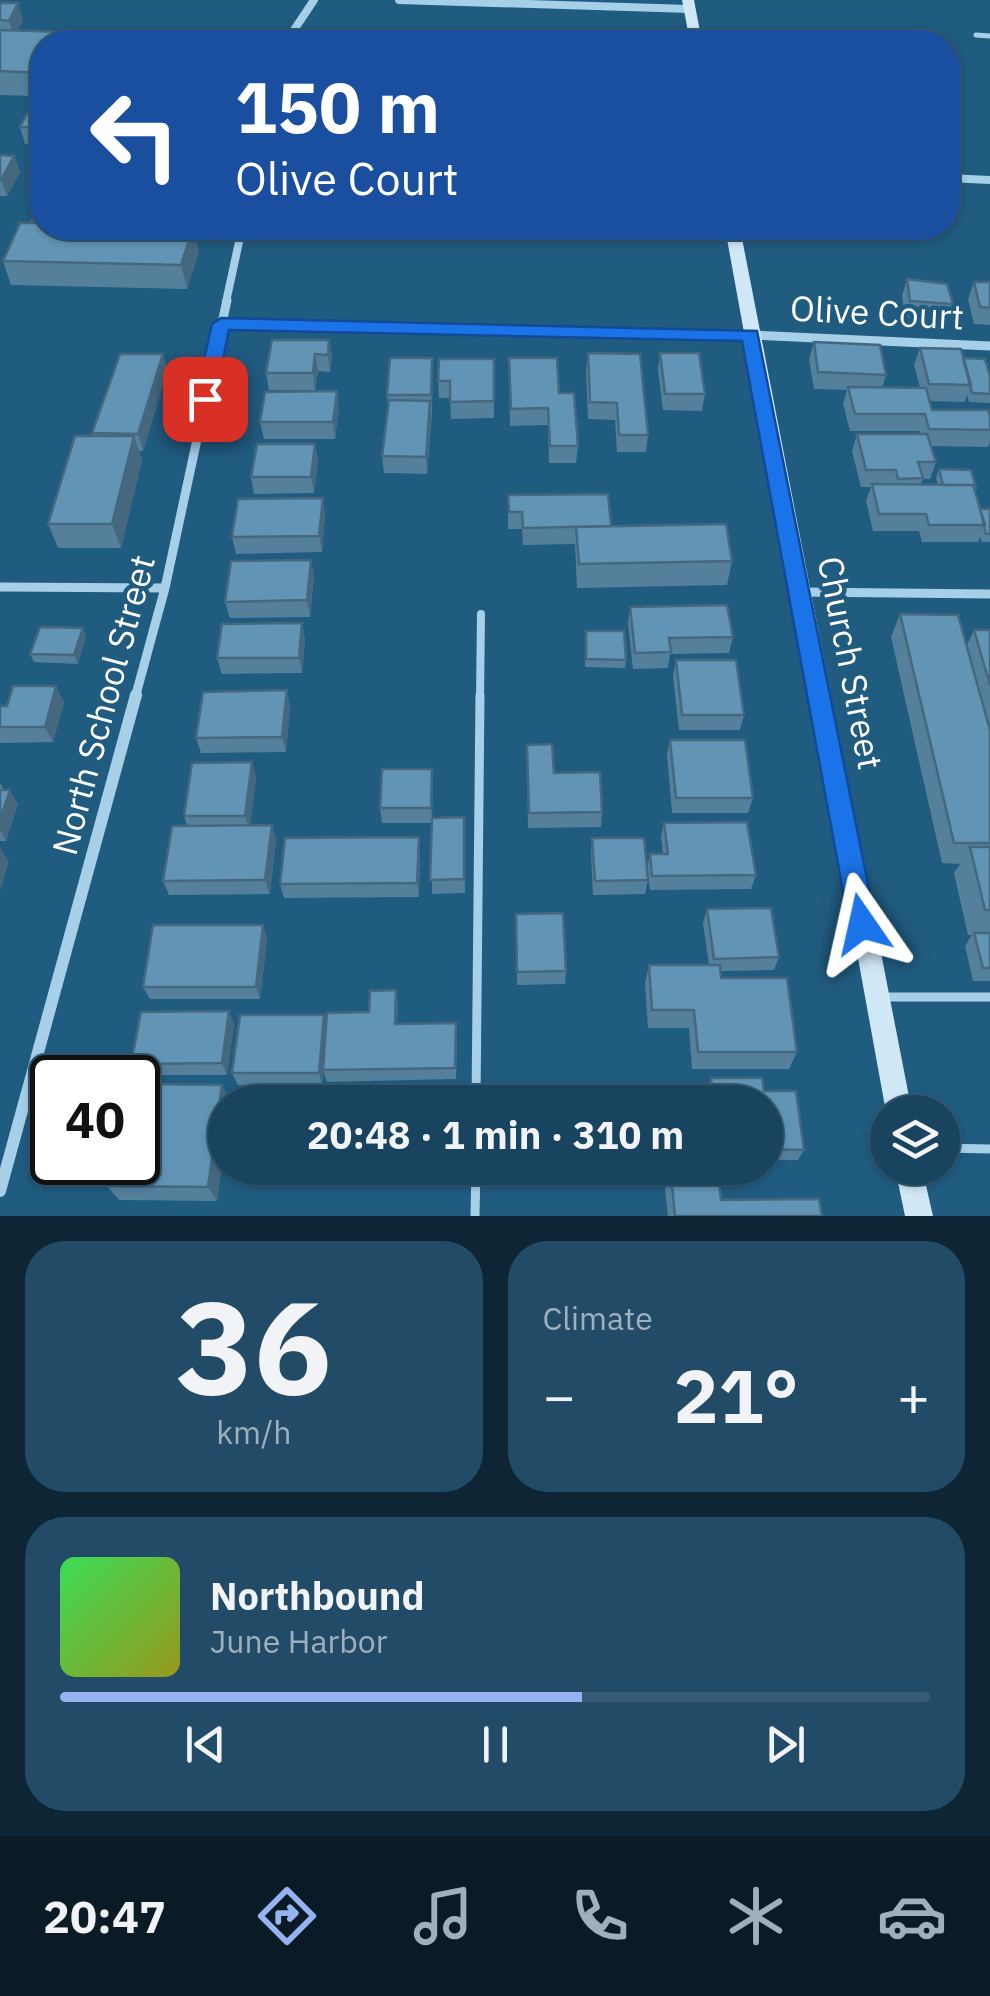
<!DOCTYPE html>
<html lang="en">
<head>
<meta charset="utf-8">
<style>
	body { margin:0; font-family:"IBM Plex Sans",sans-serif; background:#214b66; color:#f1f3f6; height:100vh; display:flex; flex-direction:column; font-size:38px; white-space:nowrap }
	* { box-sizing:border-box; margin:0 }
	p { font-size:32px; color:#9fb0bd }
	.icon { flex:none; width:55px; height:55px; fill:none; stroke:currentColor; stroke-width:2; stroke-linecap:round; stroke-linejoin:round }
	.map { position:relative; height:1216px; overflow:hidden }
	.drawer { display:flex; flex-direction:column; gap:25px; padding:25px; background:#0d2535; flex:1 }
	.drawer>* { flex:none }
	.top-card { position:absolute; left:30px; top:30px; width:930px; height:210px; border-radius:40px; box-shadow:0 2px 8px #0004,0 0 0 2px #365c75; background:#1a4fa0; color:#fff; overflow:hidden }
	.fabs { position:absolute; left:870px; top:1095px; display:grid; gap:20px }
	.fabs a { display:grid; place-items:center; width:90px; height:90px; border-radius:50%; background:#184460; box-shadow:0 2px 8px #0004,0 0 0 2px #365c75; font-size:50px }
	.speed { position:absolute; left:30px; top:1055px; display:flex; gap:20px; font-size:50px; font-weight:700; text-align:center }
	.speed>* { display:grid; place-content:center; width:130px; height:130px; border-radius:50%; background:#184460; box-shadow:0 2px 8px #0004,0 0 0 2px #365c75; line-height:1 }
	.speed .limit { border:5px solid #111; border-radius:15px; background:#fff; color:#111 }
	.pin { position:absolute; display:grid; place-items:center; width:85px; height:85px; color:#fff; margin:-42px; border-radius:20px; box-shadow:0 5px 15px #0006 }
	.me { position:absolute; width:110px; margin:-55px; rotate:349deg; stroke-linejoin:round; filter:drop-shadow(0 0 8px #0008) }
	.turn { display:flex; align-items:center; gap:35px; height:210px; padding:0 40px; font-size:45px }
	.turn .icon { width:130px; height:130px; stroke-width:2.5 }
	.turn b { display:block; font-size:70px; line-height:85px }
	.big { font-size:75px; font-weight:700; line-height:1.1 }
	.drawer .widget { flex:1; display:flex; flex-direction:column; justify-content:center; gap:15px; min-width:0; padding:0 35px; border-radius:40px; background:#214b66 }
	.drawer .dial { align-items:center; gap:0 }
	.dial b { font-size:130px; line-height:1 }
	.song { display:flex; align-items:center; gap:30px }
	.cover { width:120px; height:120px; border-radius:15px; background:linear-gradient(135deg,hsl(130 70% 55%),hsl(60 70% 35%)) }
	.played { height:10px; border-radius:5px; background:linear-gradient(90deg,#95b2f1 60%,#365c75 60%) }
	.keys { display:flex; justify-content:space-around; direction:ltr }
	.heat { display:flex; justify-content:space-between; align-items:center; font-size:55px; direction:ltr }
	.drawer .tiles { flex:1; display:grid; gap:25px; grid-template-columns:1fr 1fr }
	.widget:last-child { grid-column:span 2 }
	.trip { position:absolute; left:208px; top:1085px; width:575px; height:100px; border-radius:50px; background:#184460; box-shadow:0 2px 8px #0004,0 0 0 2px #365c75; font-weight:700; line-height:100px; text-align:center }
	.menu { display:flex; height:160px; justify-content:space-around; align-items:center; background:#0a1b26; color:#9fb0bd }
	.menu .icon { width:70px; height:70px }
	.menu .selected { color:#95b2f1 }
	.menu b { font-size:45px; color:#f1f3f6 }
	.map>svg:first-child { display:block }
</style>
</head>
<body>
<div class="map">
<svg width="990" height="1216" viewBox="0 0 990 1216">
	<rect width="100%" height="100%" fill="#205b80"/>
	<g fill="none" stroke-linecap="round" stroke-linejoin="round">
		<path stroke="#a6cfe8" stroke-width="5" d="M976,35L990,36"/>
		<path stroke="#a6cfe8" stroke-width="8" d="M480,698L481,614"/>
		<path stroke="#a6cfe8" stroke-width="9" d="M881,997H990
			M476,1102L480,695
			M942,1148L990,1149
			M475,1216L476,1168"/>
		<path stroke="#a6cfe8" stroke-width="8" d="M399,0L690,9
			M286,42L314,0
			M948,178L990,180
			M226,302L242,228"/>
		<path stroke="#a6cfe8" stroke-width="9" d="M221,324L751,335L990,346
			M0,587L165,588
			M799,592L990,594
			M135,698L165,588L227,300"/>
		<path stroke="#a6cfe8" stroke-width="12" d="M0,1191L136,695"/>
		<path fill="#d0e7f6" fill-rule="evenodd" d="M682,0H694L702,42H690Z
			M725,228H740L912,1112H888V1116L886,1112Z
			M895,1168H922L933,1216H905Z"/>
	</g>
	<path fill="#54809c" d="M0,3L23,19L17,31L63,32L66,42H42V144H25L20,127L36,96L0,95Z
		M948,111L955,129L950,145H948Z
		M0,155L14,156L20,172L7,196H0Z
		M42,199V228L199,251L187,289L11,285L3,261L32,223Z
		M907,279L953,304L947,321L905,318L902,296Z
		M974,282H990V325L974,324L968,299Z
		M329,340L332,357L330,372L318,371L315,390H269L266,373Z
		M814,342L886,375L882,388H920L914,365L920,348L963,358L990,376V403L969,402L967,395L965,402L929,401L932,410L990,415V442L988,447L931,446L936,462L930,479H923L921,484H938L936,478L939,469L976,488L975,492L980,509H990V542H982L980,537L978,542H922L919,531H873L866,501L871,487H861L852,451L857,434H920L919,431H850L843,404L847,390L814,389L809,359Z
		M588,353L648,435L646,452H617L615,420L588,419L586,370Z
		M660,353L705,394L702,411L663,410L658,370Z
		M163,354L167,371L143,451H139L142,460L121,548H58L48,524L93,436L92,433Z
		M432,358V412L427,474L384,473L382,456L388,405L387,395Z
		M509,358L559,393L578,446L576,463H549L548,425L510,426Z
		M494,359V418L451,419L450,398H439L438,381Z
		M339,408L335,439H264L260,422Z
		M315,444L318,461L314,493L254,494L251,477Z
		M508,495L732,561L727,585L577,588L575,544L523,545L522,529H508Z
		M325,514L322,552L236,554L232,537Z
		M311,560L314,576L310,617L230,618L225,602Z
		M630,607L733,637L729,653L670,654L668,668L633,669L628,623Z
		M900,614L967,645L974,630H990V981H973L965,946L972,935H968L954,873L960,864L942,863L891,637Z
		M302,623L305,639L302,673L222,674L217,658Z
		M83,628L86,636L78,664L34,662L30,654Z
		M586,631L626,660L625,668L585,667Z
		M676,660L744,715L740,730H679L673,676Z
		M64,702L53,742L0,743V706Z
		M290,706L286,752L201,753L196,738Z
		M670,740L753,798L748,813H672L667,755Z
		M527,745L554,773L602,812L601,827L528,828Z
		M252,762L256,777L250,825L276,839L270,894L169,895L163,881L187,825L184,816Z
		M0,783L4,790L18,804L6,841H0Z
		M433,784L432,818L464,817L465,893L432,894V823H382L380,808Z
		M664,823L756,875L751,889L650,890L647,869L650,854H663L661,837Z
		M592,838L648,880L645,894L593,895L591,852Z
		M420,852L419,897L284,898L280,884Z
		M707,909L779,957L774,970L721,971V978L797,1052L789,1069H692L689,1028H648L645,983L649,965H709L703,923Z
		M263,925L267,939L260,999H150L143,987Z
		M516,927L566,971L565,984L517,985Z
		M396,990L398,1003L397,1024L457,1035L456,1079L327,1082L323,1071L322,1085H238L232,1073L326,1025L369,1012Z
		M234,1023L227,1075H139L131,1064Z
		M711,1078L764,1091L804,1150L798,1160H765V1102H708L706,1089Z
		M230,1101L217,1201L119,1200L107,1186L110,1172L102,1162H138Z
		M389,1168H446V1187H391L389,1178Z
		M526,1168L591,1174L589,1184L526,1183Z
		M671,1175L721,1200L822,1216H668L665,1189Z"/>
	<path fill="#45687f" d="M18,3L23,19L14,37L9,21Z
		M63,32L66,42H57Z
		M14,156L20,172L7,196L1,180Z
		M193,228L199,251L187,289L181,265Z
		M329,340L332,357L330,372L328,355Z
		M163,354L167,371L143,451L138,434Z
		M315,354L318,371L315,390L313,373Z
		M432,358L433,375L432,412L431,395Z
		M337,391L339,408L335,439L333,422Z
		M430,401L431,418L427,474L426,457Z
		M134,436L142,460L121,548L112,524Z
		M315,444L318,461L314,493L311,477Z
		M323,498L325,514L322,552L319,536Z
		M311,560L314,576L310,617L307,600Z
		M302,623L305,639L302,673L299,658Z
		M83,628L86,636L78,664L74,655Z
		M56,686L64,702L53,742L45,727Z
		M287,690L290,706L286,752L282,737Z
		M252,762L256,777L250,830L245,816Z
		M432,769L433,784L432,823L431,808Z
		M10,790L18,804L6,841L0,830V819Z
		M272,825L276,839L270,894L265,880Z
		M419,837L420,852L419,897L417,883Z
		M0,847L9,862L0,891Z
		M263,925L267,939L260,999L256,987Z
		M396,990L398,1003L397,1036L395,1024Z
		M229,1011L234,1023L227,1075L222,1063Z
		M324,1015L327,1027L322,1085L319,1073Z
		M222,1085L230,1101V1102H225V1138L217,1201L208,1187Z"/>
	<path fill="#6295b5" stroke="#45687f" stroke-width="2.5" d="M0,3H18L9,21L0,20Z
		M0,30L63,32L57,42H42V69L41,73L0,71Z
		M37,95H42V128L20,127Z
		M948,111L955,129H948Z
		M0,155L14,156L1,180H0Z
		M42,199V222H31Z
		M20,223H42V228H193L181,265L3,261Z
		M907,279L947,284L953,304L910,301Z
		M974,282H990V308L980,307Z
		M272,340H329L328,355L315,354L313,373H266Z
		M814,342L880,345L886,375L818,372Z
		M920,348L961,349L971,385L929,384Z
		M588,353L640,354L648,435H619L617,403L590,402Z
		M660,353H699L705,394H665Z
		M120,354H163L138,434L92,433Z
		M390,358H432L431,395H387Z
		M509,358H557L559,393H574L578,446H550L548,408L511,409Z
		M963,358L985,359L990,376V394L972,393Z
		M439,359H494V401L450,402V381H438Z
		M848,387L926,388L932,410H988L990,415V430L929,429L925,414H855Z
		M337,391L333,422H260L265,392Z
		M389,400L430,401L426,457L382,456Z
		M857,434H927L936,462H918L923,478L898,479L896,470H866Z
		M75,436H134L112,524H48Z
		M257,444H315L311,477H251Z
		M939,469L971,470L976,488H974L973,485H943Z
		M872,484L973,485L985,525H929L926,514H879Z
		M608,494L611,526L523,528L522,512H509L508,495Z
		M323,498L319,536L232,537L238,499Z
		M980,509H990V534H986Z
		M726,524L732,561L579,564L576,527Z
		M311,560L307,600L225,602L231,561Z
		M727,605L733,637L669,638L671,652L635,653L630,607Z
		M900,614L958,615L990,730V843H954Z
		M302,623L299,658H217L222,624Z
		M40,627L83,628L74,655L30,654Z
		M974,630H990V685Z
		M586,631H624L626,660L586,659Z
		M676,660H736L744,715H682Z
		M13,686H56L45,727H0V706H7Z
		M287,690L282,737L196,738L203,692Z
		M670,740H745L753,798H676Z
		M552,744L554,773L600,772L602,812L529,813L527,745Z
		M252,762L245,816H184L192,763Z
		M382,769H432L431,808H380Z
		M0,790H10L0,819Z
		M464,817V879L430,880L432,818Z
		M747,822L756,875L652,876L650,854H668L664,823Z
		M272,825L265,880L163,881L172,826Z
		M419,837L417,883L280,884L285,838Z
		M592,838H644L648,880L595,881Z
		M970,847H990V910H985Z
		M771,908L779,957L714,959L707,909Z
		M563,913L566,971L517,972L516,914Z
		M153,925H263L256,987H143Z
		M974,933H990V968H983Z
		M649,965H720L721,978H787L797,1052H698L694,1010H652Z
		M396,990L395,1024L456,1023L455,1068L323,1070L327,1013L369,1012L370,991Z
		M229,1011L222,1063L131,1064L141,1012Z
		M240,1015H324L319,1073H232Z
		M711,1078H762L764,1091H796L804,1150L765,1149V1102H713Z
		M138,1084L222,1085L208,1187L107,1186L111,1162H138Z
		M389,1168H445V1177L389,1178Z
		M527,1168H591V1174H527Z
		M718,1174L721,1200L819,1199L822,1216H675L671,1175Z"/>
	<path fill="#1a73e8" stroke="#114b97" stroke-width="2.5" d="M221,318L757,331L876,924L872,933L862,937L853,933L849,924L742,341L229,330L215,399L205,406L195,399L212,324Z"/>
	<g text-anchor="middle" stroke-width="9" stroke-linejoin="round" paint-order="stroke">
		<g font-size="35" fill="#fff" stroke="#205b80">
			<text transform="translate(877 313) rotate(3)" y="12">Olive Court</text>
			<text transform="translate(850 663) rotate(79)" y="12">Church Street</text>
			<text transform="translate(104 705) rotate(-75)" y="12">North School Street</text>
		</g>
	</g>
</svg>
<div class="fabs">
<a><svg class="icon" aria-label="layers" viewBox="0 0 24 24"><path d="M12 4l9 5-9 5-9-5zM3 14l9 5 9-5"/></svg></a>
</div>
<div class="speed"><div class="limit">40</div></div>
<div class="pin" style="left:205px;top:399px;background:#d93025"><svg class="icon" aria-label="arrive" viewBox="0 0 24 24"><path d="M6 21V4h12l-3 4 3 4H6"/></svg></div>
<svg class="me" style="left:862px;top:924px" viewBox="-20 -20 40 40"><path d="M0-17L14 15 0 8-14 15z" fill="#1a73e8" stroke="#fff" stroke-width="4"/></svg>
<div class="trip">20:48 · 1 min · 310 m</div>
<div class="top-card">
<div class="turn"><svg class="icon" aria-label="left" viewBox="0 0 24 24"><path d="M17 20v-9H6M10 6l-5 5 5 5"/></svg><div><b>150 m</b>Olive Court</div></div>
</div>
</div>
<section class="drawer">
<div class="tiles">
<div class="widget dial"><b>36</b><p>km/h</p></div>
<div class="widget"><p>Climate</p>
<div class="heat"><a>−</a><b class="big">21°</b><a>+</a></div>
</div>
<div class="widget">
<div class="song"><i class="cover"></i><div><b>Northbound</b><p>June Harbor</p></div></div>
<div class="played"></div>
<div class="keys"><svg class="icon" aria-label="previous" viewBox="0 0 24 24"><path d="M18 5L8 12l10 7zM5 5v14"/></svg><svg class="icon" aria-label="pause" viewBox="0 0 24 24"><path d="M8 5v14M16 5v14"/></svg><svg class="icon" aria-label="next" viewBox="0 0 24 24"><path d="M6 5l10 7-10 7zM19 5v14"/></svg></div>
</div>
</div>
</section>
<nav class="menu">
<b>20:47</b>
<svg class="icon selected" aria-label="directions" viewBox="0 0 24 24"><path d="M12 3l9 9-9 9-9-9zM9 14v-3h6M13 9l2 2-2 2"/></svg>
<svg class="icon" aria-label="music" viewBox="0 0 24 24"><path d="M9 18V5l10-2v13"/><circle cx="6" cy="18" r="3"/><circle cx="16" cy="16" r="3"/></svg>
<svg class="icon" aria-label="phone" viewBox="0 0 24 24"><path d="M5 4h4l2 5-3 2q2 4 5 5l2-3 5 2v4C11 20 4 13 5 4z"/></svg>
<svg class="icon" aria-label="climate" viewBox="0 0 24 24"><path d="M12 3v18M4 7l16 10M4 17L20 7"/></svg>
<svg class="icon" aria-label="car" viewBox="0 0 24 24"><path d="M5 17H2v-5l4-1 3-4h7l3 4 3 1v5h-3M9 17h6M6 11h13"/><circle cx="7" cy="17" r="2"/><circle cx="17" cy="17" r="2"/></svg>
</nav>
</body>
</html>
